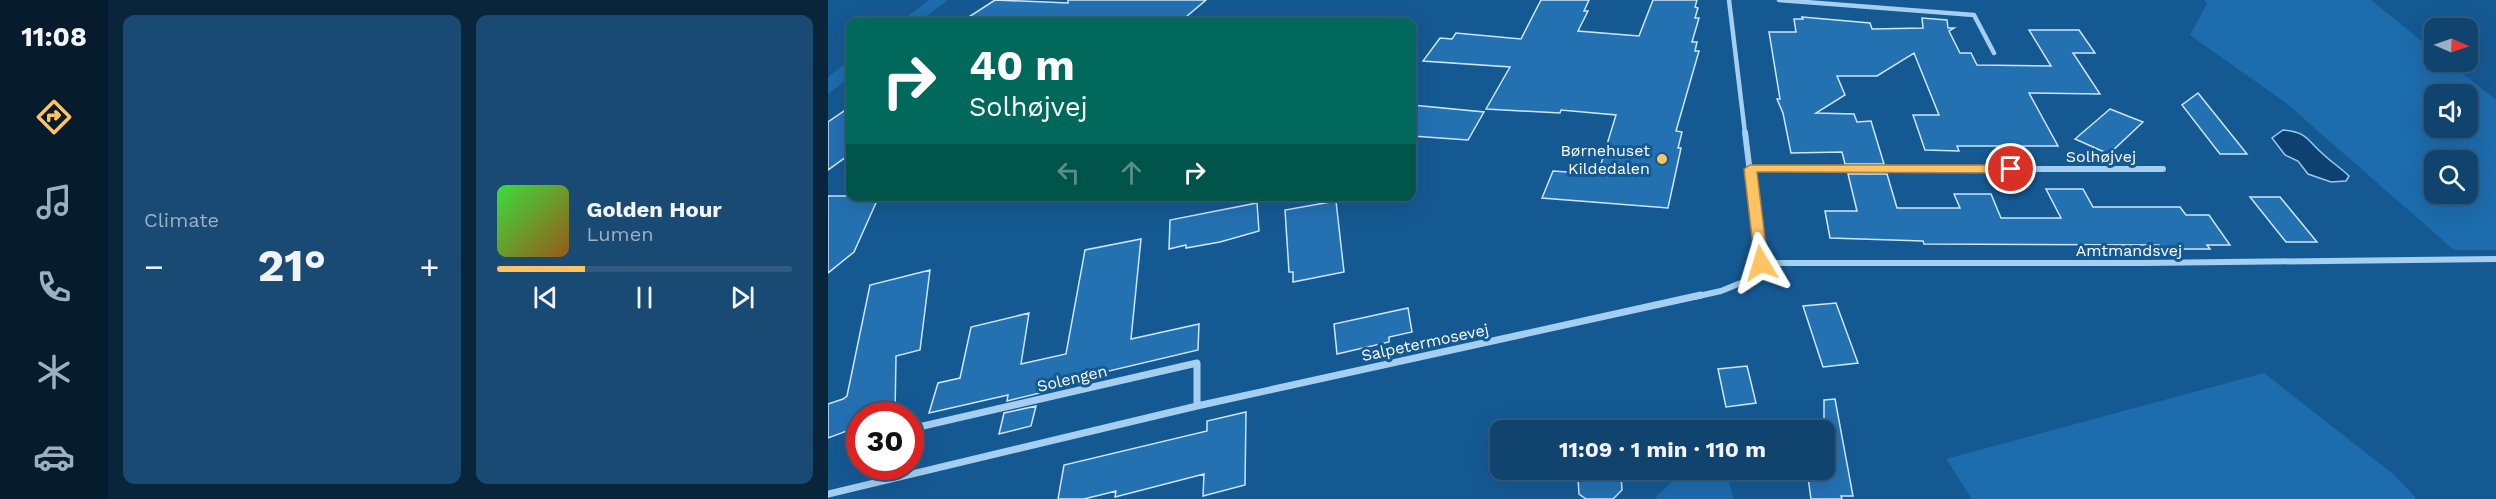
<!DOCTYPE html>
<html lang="en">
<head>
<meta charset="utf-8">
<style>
	body { margin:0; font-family:"Work Sans",sans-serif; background:#194a73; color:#f1f3f6; height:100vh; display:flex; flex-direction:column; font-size:22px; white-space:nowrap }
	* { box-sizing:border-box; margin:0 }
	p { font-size:20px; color:#9cb0c2 }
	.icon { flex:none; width:33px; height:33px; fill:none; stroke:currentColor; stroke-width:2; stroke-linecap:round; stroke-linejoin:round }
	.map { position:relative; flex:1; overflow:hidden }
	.panel { display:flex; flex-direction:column; gap:15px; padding:15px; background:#09253c; width:720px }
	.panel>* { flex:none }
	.hud { position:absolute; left:18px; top:18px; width:570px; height:183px; border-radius:12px; box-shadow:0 6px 24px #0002,0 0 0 2px #305c81; background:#00695c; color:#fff; overflow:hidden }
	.needle { width:39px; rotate:92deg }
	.fabs { position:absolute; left:1596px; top:18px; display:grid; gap:12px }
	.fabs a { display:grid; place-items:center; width:54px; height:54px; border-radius:12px; background:#10436e; box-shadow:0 6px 24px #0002,0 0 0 2px #305c81; font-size:30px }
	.speed { position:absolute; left:18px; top:402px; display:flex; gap:12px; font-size:30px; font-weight:700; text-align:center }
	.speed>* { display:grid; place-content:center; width:78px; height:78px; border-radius:50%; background:#10436e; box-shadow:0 6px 24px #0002,0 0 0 2px #305c81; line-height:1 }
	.speed .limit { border:9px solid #d22; background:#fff; color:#111 }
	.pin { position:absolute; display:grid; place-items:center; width:51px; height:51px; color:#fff; margin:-26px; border:3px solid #fff; border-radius:50%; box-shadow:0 2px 6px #0007 }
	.me { position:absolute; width:66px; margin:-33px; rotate:353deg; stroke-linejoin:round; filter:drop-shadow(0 0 4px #0008) }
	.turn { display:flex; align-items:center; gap:21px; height:126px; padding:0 24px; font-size:27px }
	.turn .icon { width:78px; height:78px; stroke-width:2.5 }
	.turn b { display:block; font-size:42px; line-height:51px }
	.lanes { display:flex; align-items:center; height:57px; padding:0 24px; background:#0003; justify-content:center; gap:30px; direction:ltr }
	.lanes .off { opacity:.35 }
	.big { font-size:45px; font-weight:700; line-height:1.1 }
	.panel .widget { flex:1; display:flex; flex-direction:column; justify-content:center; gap:9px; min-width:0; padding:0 21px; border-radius:12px; background:#194a73 }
	.song { display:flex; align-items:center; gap:18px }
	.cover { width:72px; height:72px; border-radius:9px; background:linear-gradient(135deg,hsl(120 70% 55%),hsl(30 70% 35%)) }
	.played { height:6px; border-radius:3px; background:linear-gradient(90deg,#ffc364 30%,#305c81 30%) }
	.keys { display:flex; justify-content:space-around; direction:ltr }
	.heat { display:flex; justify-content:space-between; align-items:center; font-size:33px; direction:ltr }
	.panel .tiles { flex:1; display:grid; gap:15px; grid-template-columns:repeat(2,1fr) }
	.trip { position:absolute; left:662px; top:420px; width:345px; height:60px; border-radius:12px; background:#10436e; box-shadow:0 6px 24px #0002,0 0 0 2px #305c81; font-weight:700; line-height:60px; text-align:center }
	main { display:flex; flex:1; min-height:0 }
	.dock { display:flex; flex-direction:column; width:108px; justify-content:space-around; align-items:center; background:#061b2c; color:#9cb0c2 }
	.dock .icon { width:42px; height:42px }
	.dock .current { color:#ffc364 }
	.dock b { font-size:27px; color:#f1f3f6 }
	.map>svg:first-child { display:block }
</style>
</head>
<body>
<main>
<nav class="dock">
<b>11:08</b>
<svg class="icon current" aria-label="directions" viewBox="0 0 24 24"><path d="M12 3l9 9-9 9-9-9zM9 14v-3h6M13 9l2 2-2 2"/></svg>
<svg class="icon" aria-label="music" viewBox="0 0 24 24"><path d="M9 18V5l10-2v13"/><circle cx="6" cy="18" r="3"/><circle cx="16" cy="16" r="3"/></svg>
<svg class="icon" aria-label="phone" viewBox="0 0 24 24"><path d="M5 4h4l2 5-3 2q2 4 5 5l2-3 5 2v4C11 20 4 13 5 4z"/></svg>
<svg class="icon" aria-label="climate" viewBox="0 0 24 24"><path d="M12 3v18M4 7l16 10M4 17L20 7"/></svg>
<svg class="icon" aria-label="car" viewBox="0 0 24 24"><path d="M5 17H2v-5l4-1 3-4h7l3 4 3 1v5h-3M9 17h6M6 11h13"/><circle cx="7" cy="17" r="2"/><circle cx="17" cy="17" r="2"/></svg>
</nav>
<section class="panel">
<div class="tiles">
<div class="widget"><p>Climate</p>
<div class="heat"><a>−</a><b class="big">21°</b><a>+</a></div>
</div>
<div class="widget">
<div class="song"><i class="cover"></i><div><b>Golden Hour</b><p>Lumen</p></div></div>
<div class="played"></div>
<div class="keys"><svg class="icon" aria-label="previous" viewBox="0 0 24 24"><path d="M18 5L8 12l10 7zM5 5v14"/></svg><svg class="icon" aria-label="pause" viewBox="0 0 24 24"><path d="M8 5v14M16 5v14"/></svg><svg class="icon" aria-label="next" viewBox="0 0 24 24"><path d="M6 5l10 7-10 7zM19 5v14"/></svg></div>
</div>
</div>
</section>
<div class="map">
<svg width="1668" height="499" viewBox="0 0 1668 499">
	<rect width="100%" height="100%" fill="#155993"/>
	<path fill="#1d6cad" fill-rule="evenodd" d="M101,0H120L91,22H72Z
		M1376,0H1543L1606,51V62H1620L1668,100V250H1626L1458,103L1362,35L1379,4ZM1640,94V128H1606V94ZM1640,160V194H1606V160Z
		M22,60V77L0,94V77Z
		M1436,373L1565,474L1589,499H1144L1118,459Z
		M856,470H899L905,499H826Z"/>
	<path fill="#0e4170" stroke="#97cbf4" stroke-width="1.5" d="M1455,130C1479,132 1479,140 1495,154C1503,162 1513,168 1521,176L1518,181L1503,182L1480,174L1470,161L1457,155L1444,138Z"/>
	<path fill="#2471b2" stroke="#cce6fc" stroke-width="1.5" d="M167,0L240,3V0H378L352,22H133Z
		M713,0H761L756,11H760L750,31L811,36L825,0H869L867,7L870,8L867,18H871L864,42H869L867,51H871L848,131L854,132L850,148H853L840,208L714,198L725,171L770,174L788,115L733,110L732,113L658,109L682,67L595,61L612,38L624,39L628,33L693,39Z
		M974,17L1042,23L1044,29L1095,28L1094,18L1119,20L1120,28H1126L1121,31L1132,53H1143L1149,65L1223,66L1201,30H1251L1267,53H1245L1272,94L1201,93L1230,146H1129L1131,151L1097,150L1085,115H1111L1086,53L1049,76H1009L1017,95L988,113L1026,114L1029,122L1043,121L1056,164H1017L1014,152L963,153L955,113L949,99H952L941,32H968L966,19H975Z
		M1370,93L1419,154H1392L1354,105Z
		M584,105L656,112L640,140L584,136Z
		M22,107V154L0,170V122Z
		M1282,109L1315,122L1281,154L1247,139Z
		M1020,174H1059L1069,208H1132L1126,194H1163L1173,218H1233L1218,189H1255L1265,207H1352L1358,215H1381L1402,245H1379L1382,249H1333L1331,245L1096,244L1095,241L1002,238L997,211H1029Z
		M0,196H51L26,252L0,273Z
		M1422,197H1452L1489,242H1458Z
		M508,201L516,272L465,282V272H461L457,210Z
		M429,203L431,231L392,242L358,248V245L341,249L342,220Z
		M313,239L303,339L371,324L370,350L213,387L212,393L179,401L180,395L101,413L110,383L132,378L143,327L201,313L193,364L238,354L257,250Z
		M102,270L92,350L68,356L67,416H32V426L0,438V404L15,399L19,396L42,285Z
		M1008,303L1030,363L995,367L975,306Z
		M580,308L584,332L561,337V342L509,354L506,324Z
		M919,366L928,403L898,407L890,369Z
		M1007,399L1025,496H1013L1014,499H983L979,470H996V400Z
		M208,406L203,426L171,434L176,413Z
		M418,412L417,485L375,496L376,474L287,497L288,491L256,499H230L236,465L379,431V421Z
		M859,424L850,430H801L803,428Z
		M760,470H800L793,475L794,490L785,499H758L751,494L750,479Z"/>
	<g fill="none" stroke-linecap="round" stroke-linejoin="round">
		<path stroke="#a4cff1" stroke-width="4.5" d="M901,0L917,133
			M951,0L1146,15L1166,53"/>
		<path stroke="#a4cff1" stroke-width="6" d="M922,169H1335
			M933,263H1316L1668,259
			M866,297L893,291L920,280L933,263L917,132"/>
		<path stroke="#a4cff1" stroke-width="7" d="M82,429L369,363V406
			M0,494L369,406L873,295"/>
	</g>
	<path fill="#ffc364" stroke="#a67f41" stroke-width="1.5" d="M922,165H1183L1189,169L1183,173L929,172L940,263L933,268L927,263L916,169Z"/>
	<circle fill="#ffc364" stroke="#155993" stroke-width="2" cx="834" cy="159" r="6"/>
	<g text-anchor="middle" stroke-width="6" stroke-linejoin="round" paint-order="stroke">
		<g font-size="16" fill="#fff" stroke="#155993" text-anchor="end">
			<text x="822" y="156">Børnehuset<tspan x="822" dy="18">Kildedalen</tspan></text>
		</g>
		<g font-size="16" fill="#fff" stroke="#155993">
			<text x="1273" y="162">Solhøjvej</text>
			<text x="1301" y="256">Amtmandsvej</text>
			<text transform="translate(597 342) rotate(-12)" y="6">Salpetermosevej</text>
			<text transform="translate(244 378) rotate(-13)" y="6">Solengen</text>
		</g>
	</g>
</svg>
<div class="fabs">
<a><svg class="needle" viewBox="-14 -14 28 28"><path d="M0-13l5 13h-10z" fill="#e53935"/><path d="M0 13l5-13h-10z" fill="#9cb0c2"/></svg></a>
<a><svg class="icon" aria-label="sound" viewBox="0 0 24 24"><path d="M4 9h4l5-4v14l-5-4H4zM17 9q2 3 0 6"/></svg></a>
<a><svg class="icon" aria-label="search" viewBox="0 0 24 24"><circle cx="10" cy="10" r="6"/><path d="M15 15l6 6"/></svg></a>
</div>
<div class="speed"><div class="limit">30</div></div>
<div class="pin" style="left:1183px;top:169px;background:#d93025"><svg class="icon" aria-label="arrive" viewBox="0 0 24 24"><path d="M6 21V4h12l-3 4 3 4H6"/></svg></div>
<svg class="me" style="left:933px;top:263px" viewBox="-20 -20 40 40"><path d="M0-17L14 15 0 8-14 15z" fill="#ffc364" stroke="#fff" stroke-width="4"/></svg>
<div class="trip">11:09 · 1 min · 110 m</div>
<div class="hud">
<div class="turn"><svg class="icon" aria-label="right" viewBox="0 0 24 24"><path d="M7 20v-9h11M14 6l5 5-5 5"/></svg><div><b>40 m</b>Solhøjvej</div></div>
<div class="lanes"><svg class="icon off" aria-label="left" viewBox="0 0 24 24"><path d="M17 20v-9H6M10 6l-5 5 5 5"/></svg><svg class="icon off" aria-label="ahead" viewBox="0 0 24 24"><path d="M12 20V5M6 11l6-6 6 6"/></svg><svg class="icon" aria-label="right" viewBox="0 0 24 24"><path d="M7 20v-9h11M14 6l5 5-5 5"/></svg></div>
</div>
</div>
</main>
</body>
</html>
